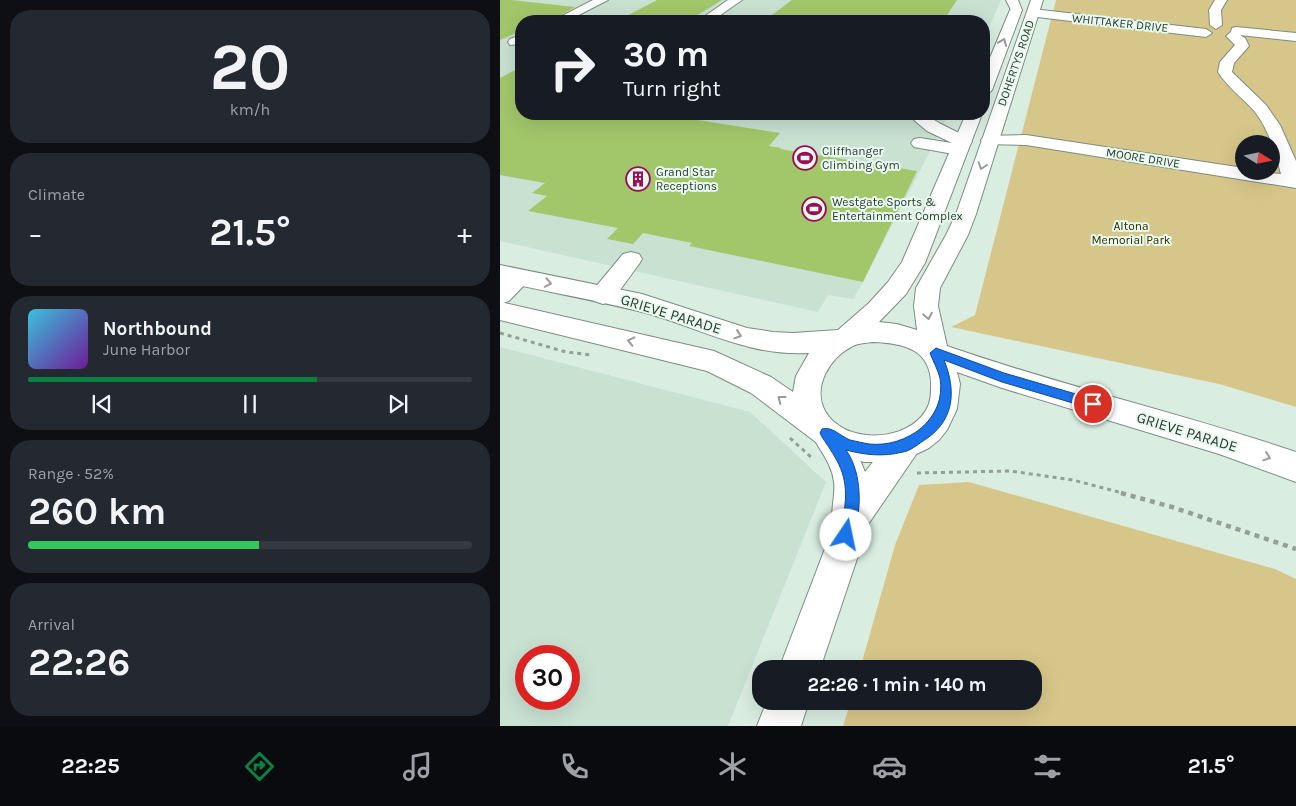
<!DOCTYPE html>
<html lang="en">
<head>
<meta charset="utf-8">
<style>
	body { margin:0; font-family:Karla,sans-serif; background:#242831; color:#f1f3f6; height:100vh; display:flex; flex-direction:column; font-size:19px; white-space:nowrap }
	* { box-sizing:border-box; margin:0 }
	p { font-size:16px; color:#9ea1a6 }
	.icon { flex:none; width:28px; height:28px; fill:none; stroke:currentColor; stroke-width:2; stroke-linecap:round; stroke-linejoin:round }
	.map { position:relative; flex:1; overflow:hidden }
	.details { display:flex; flex-direction:column; gap:10px; padding:10px; background:#0d0f14; width:500px }
	.details>* { flex:none }
	.guide { position:absolute; left:15px; top:15px; width:475px; height:105px; border-radius:20px; box-shadow:0 5px 20px #0002; background:#171b24; color:#f1f3f6; overflow:hidden }
	.needle { width:32px; rotate:100deg }
	.controls { position:absolute; left:735px; top:135px; display:grid; gap:10px }
	.controls a { display:grid; place-items:center; width:45px; height:45px; border-radius:50%; background:#171b24; box-shadow:0 5px 20px #0002; font-size:25px }
	.speed { position:absolute; left:15px; top:645px; display:flex; gap:10px; font-size:25px; font-weight:700; text-align:center }
	.speed>* { display:grid; place-content:center; width:65px; height:65px; border-radius:50%; background:#171b24; box-shadow:0 5px 20px #0002; line-height:1 }
	.speed .limit { border:8px solid #d22; background:#fff; color:#111 }
	.pin { position:absolute; display:grid; place-items:center; width:42px; height:42px; color:#fff; margin:-21px; border:2px solid #fff; border-radius:50%; box-shadow:0 1px 5px #0007 }
	.me { position:absolute; width:55px; margin:-28px; rotate:11deg; stroke-linejoin:round; filter:drop-shadow(0 0 4px #0008) }
	.turn { display:flex; align-items:center; gap:18px; height:105px; padding:0 25px; font-size:22px }
	.turn .icon { width:65px; height:65px; stroke-width:2.5 }
	.turn b { display:block; font-size:35px; line-height:42px }
	.big { font-size:38px; font-weight:700; line-height:1.1 }
	.details .card { flex:1; display:flex; flex-direction:column; justify-content:center; gap:8px; min-width:0; padding:0 18px; border-radius:20px; background:#242831 }
	.details .dial { align-items:center; gap:0 }
	.dial b { font-size:65px; line-height:1 }
	.song { display:flex; align-items:center; gap:15px }
	.cover { width:60px; height:60px; border-radius:8px; background:linear-gradient(135deg,hsl(190 70% 55%),hsl(280 70% 35%)) }
	.played { height:5px; border-radius:2px; background:linear-gradient(90deg,#0b8043 65%,#363941 65%) }
	.keys { display:flex; justify-content:space-around; direction:ltr }
	.heat { display:flex; justify-content:space-between; align-items:center; font-size:28px; direction:ltr }
	.charge { height:8px; border-radius:4px; background:linear-gradient(90deg,#34c759 52%,#363941 0) }
	.trip { position:absolute; left:252px; top:660px; width:290px; height:50px; border-radius:20px; background:#171b24; box-shadow:0 5px 20px #0002; font-weight:700; line-height:50px; text-align:center }
	.dock { display:flex; height:80px; justify-content:space-around; align-items:center; background:#090b0e; color:#9ea1a6 }
	.dock .icon { width:35px; height:35px }
	.dock .active { color:#0b8043 }
	.dock b { font-size:22px; color:#f1f3f6 }
	main { display:flex; flex:1; min-height:0 }
	.map>svg:first-child { display:block }
</style>
</head>
<body>
<main>
<section class="details">
<div class="card dial"><b>20</b><p>km/h</p></div>
<div class="card"><p>Climate</p>
<div class="heat"><a>−</a><b class="big">21.5°</b><a>+</a></div>
</div>
<div class="card">
<div class="song"><i class="cover"></i><div><b>Northbound</b><p>June Harbor</p></div></div>
<div class="played"></div>
<div class="keys"><svg class="icon" aria-label="previous" viewBox="0 0 24 24"><path d="M18 5L8 12l10 7zM5 5v14"/></svg><svg class="icon" aria-label="pause" viewBox="0 0 24 24"><path d="M8 5v14M16 5v14"/></svg><svg class="icon" aria-label="next" viewBox="0 0 24 24"><path d="M6 5l10 7-10 7zM19 5v14"/></svg></div>
</div>
<div class="card"><p>Range · 52%</p><b class="big">260 km</b><div class="charge"></div></div>
<div class="card"><p>Arrival</p><b class="big">22:26</b></div>
</section>
<div class="map">
<svg width="796" height="726" viewBox="0 0 796 726">
	<rect width="100%" height="100%" fill="#daede1"/>
	<path fill="#c8e1d1" fill-rule="evenodd" d="M0,0H501L484,38V21H21V114H449L363,282L353,299L328,295L318,312L0,241Z
		M0,347L250,412L326,482L228,726H0ZM26,656H69V699H26Z"/>
	<path fill="#d7c689" fill-rule="evenodd" d="M556,0H796V407L719,384L451,327L475,315ZM744,144H771V171H744Z
		M469,482L775,569L796,579V726H343L351,701H534V669H360L395,545L419,485Z"/>
	<path fill="#a2c76a" d="M0,0H12L75,7L50,21H21V31L0,40Z
		M157,0H222L188,21H117Z
		M292,0H457L443,21H264Z
		M21,67V114H160L280,133L269,146L281,148L280,149L417,171L363,282L189,246L192,243L143,233L133,244L107,239L118,228L28,211L47,196L32,193L45,183L0,175V78Z"/>
	<g fill="none" stroke-linecap="round" stroke-linejoin="round">
		<g stroke="#7b8d82" stroke-width="2">
			<path id="minor" d="M93,0H108L67,21H52Z
				M228,0H242L212,21H198Z
				M506,0H518L522,10L520,12H512Z
				M715,0H727L721,10L722,25L716,29L710,25L709,10Z
				M533,9L706,29L712,33L706,37L529,16L527,13Z
				M736,27L796,33V41L740,35L745,38L749,46L734,63L732,72L766,105L780,125L796,161V188L526,145L484,144L481,140L484,136L526,135L744,168V171L781,174C775,152 769,130 755,112C743,98 728,88 718,72L720,62L735,45L726,36L731,32L732,28Z
				M21,35V44L10,45L8,42L10,39Z
				M407,114H425L439,123L469,138L472,142L466,147L468,150L465,154L459,155L414,147L411,143L414,139L420,138L452,143L427,131Z
				M131,252L139,254L142,259L139,264L112,301L103,304L94,301L91,295L94,289L123,254Z
				M19,270L27,272L31,278L9,301L0,304V281L11,272Z
				M326,420C329,421 334,422 337,424C350,434 359,457 365,472L393,436L404,432L415,436L420,446L415,456L369,523L320,669H279L334,525C329,515 336,495 334,482C332,463 319,450 311,433L315,423Z
				M267,701H309L301,726H257Z"/>
		</g>
		<g stroke="#7b8d82" stroke-width="2">
			<path id="major" d="M531,0H543L476,214L468,235L440,288L438,306L447,346C562,386 681,413 796,452V482L719,454L502,388L457,372L460,384L457,409L447,430L439,440L429,448L406,459L393,462H364L325,449L251,393L207,371L0,320V302L214,351L271,377L293,392L296,376L309,353C248,357 199,327 142,312C95,300 47,292 0,281V265L142,294L247,328L273,332L293,333L338,330L369,303L388,282L402,262L466,114H482L425,263L406,294L379,322L397,324L417,330L414,306L416,288L446,235L456,214ZM373,342C405,343 433,350 431,389C431,400 429,408 421,417C399,442 343,443 325,411C312,387 330,358 351,347C357,343 366,343 373,342Z
				M516,6L522,10L492,90L489,93L484,95V72L510,10Z"/>
		</g>
		<path stroke="#92a098" stroke-width="3" stroke-dasharray="4 4" stroke-linecap="butt" d="M0,333L66,352L92,355
			M290,438L311,457
			M417,473L510,471L573,480L626,494"/>
		<path stroke="#92a098" stroke-width="4.5" stroke-dasharray="5 5" stroke-linecap="butt" d="M621,493L672,507L796,549"/>
		<use href="#minor" fill="#fff" fill-rule="evenodd"/>
		<use href="#major" fill="#fff" fill-rule="evenodd"/>
	</g>
	<defs><path id="oneway-chevron" d="M-2-3.5L2.5 0L-2 3.5" fill="none" stroke-width="1.6" stroke-linecap="round" stroke-linejoin="round" transform="scale(1.25)"/></defs>
	<g stroke="#989b99">
		<use href="#oneway-chevron" transform="translate(503 42) rotate(-68)"/>
		<use href="#oneway-chevron" transform="translate(482 166) rotate(108)"/>
		<use href="#oneway-chevron" transform="translate(48 283) rotate(11)"/>
		<use href="#oneway-chevron" transform="translate(428 316) rotate(79)"/>
		<use href="#oneway-chevron" transform="translate(238 335) rotate(18)"/>
		<use href="#oneway-chevron" transform="translate(131 341) rotate(-167)"/>
		<use href="#oneway-chevron" transform="translate(281 399) rotate(-143)"/>
		<use href="#oneway-chevron" transform="translate(767 457) rotate(19)"/>
	</g>
	<path fill="#1a73e8" stroke="#114b97" d="M436,348L504,373L593,399L598,400L599,404L598,407L593,409L502,382L444,360C457,392 454,422 423,441C417,445 410,451 403,452C383,457 365,455 346,450C363,474 362,513 352,540L346,542L341,540C337,529 344,517 345,505C348,474 338,461 322,437L320,433L322,429C332,426 340,436 350,440C355,441 363,443 369,444C407,448 447,419 440,378C438,370 433,361 430,353Z"/>
	<defs>
		<g id="stadium-ring" transform="scale(1.25)"><circle r="9.5" fill="#e7faee" stroke="#9e0a55" stroke-width="1.5"/><path d="M0-5a6.5 5 0 1 0 0 10a6.5 5 0 1 0 0-10ZM-3.5-1.8h7v3.6h-7Z" fill="#9e0a55"/></g>
		<g id="building-ring" transform="scale(1.25)"><circle r="9.5" fill="#e7faee" stroke="#9e0a55" stroke-width="1.5"/><path d="M-4-6H4V6H1V3H-1V6H-4ZM-2.5-4.3h1.7v1.8h-1.7ZM.8-4.3h1.7v1.8H.8ZM-2.5-1h1.7V.8h-1.7ZM.8-1h1.7V.8H.8Z" fill="#9e0a55"/></g>
	</defs>
	<g fill-rule="evenodd">
		<use href="#stadium-ring" x="305" y="158"/>
		<use href="#building-ring" x="138" y="179"/>
		<use href="#stadium-ring" x="314" y="209"/>
	</g>
	<g text-anchor="middle" stroke-width="4" stroke-linejoin="round" paint-order="stroke">
		<g font-size="12" fill="#303733" stroke="#e7faee">
			<text transform="translate(620 23) rotate(6)" y="4">WHITTAKER DRIVE</text>
			<text transform="translate(516 63) rotate(-71)" y="4">DOHERTYS ROAD</text>
			<text transform="translate(643 158) rotate(9)" y="4">MOORE DRIVE</text>
		</g>
		<g font-size="12" fill="#303733" stroke="#e7faee" text-anchor="start">
			<text x="322" y="155">Cliffhanger<tspan x="322" dy="14">Climbing Gym</tspan></text>
			<text x="156" y="176">Grand Star<tspan x="156" dy="14">Receptions</tspan></text>
			<text x="332" y="206">Westgate Sports &amp;<tspan x="332" dy="14">Entertainment Complex</tspan></text>
		</g>
		<g font-size="12" fill="#362b00" stroke="#e7faee">
			<text x="631" y="230">Altona<tspan x="631" dy="14">Memorial Park</tspan></text>
		</g>
		<g font-size="15" fill="#303733" stroke="#e7faee">
			<text transform="translate(171 314) rotate(17)" y="5">GRIEVE PARADE</text>
			<text transform="translate(687 432) rotate(17)" y="5">GRIEVE PARADE</text>
		</g>
	</g>
</svg>
<div class="controls">
<a><svg class="needle" viewBox="-14 -14 28 28"><path d="M0-13l5 13h-10z" fill="#e53935"/><path d="M0 13l5-13h-10z" fill="#9ea1a6"/></svg></a>
</div>
<div class="speed"><div class="limit">30</div></div>
<div class="pin" style="left:593px;top:404px;background:#d93025"><svg class="icon" aria-label="arrive" viewBox="0 0 24 24"><path d="M6 21V4h12l-3 4 3 4H6"/></svg></div>
<svg class="me" style="left:346px;top:535px" viewBox="-20 -20 40 40"><circle r="19" fill="#fff"/><path d="M0-13L10 11 0 6-10 11z" fill="#1a73e8"/></svg>
<div class="trip">22:26 · 1 min · 140 m</div>
<div class="guide">
<div class="turn"><svg class="icon" aria-label="right" viewBox="0 0 24 24"><path d="M7 20v-9h11M14 6l5 5-5 5"/></svg><div><b>30 m</b>Turn right</div></div>
</div>
</div>
</main>
<nav class="dock">
<b>22:25</b>
<svg class="icon active" aria-label="directions" viewBox="0 0 24 24"><path d="M12 3l9 9-9 9-9-9zM9 14v-3h6M13 9l2 2-2 2"/></svg>
<svg class="icon" aria-label="music" viewBox="0 0 24 24"><path d="M9 18V5l10-2v13"/><circle cx="6" cy="18" r="3"/><circle cx="16" cy="16" r="3"/></svg>
<svg class="icon" aria-label="phone" viewBox="0 0 24 24"><path d="M5 4h4l2 5-3 2q2 4 5 5l2-3 5 2v4C11 20 4 13 5 4z"/></svg>
<svg class="icon" aria-label="climate" viewBox="0 0 24 24"><path d="M12 3v18M4 7l16 10M4 17L20 7"/></svg>
<svg class="icon" aria-label="car" viewBox="0 0 24 24"><path d="M5 17H2v-5l4-1 3-4h7l3 4 3 1v5h-3M9 17h6M6 11h13"/><circle cx="7" cy="17" r="2"/><circle cx="17" cy="17" r="2"/></svg>
<svg class="icon" aria-label="filters" viewBox="0 0 24 24"><path d="M4 7h16M4 17h16"/><circle cx="9" cy="7" r="2"/><circle cx="15" cy="17" r="2"/></svg>
<b>21.5°</b>
</nav>
</body>
</html>
